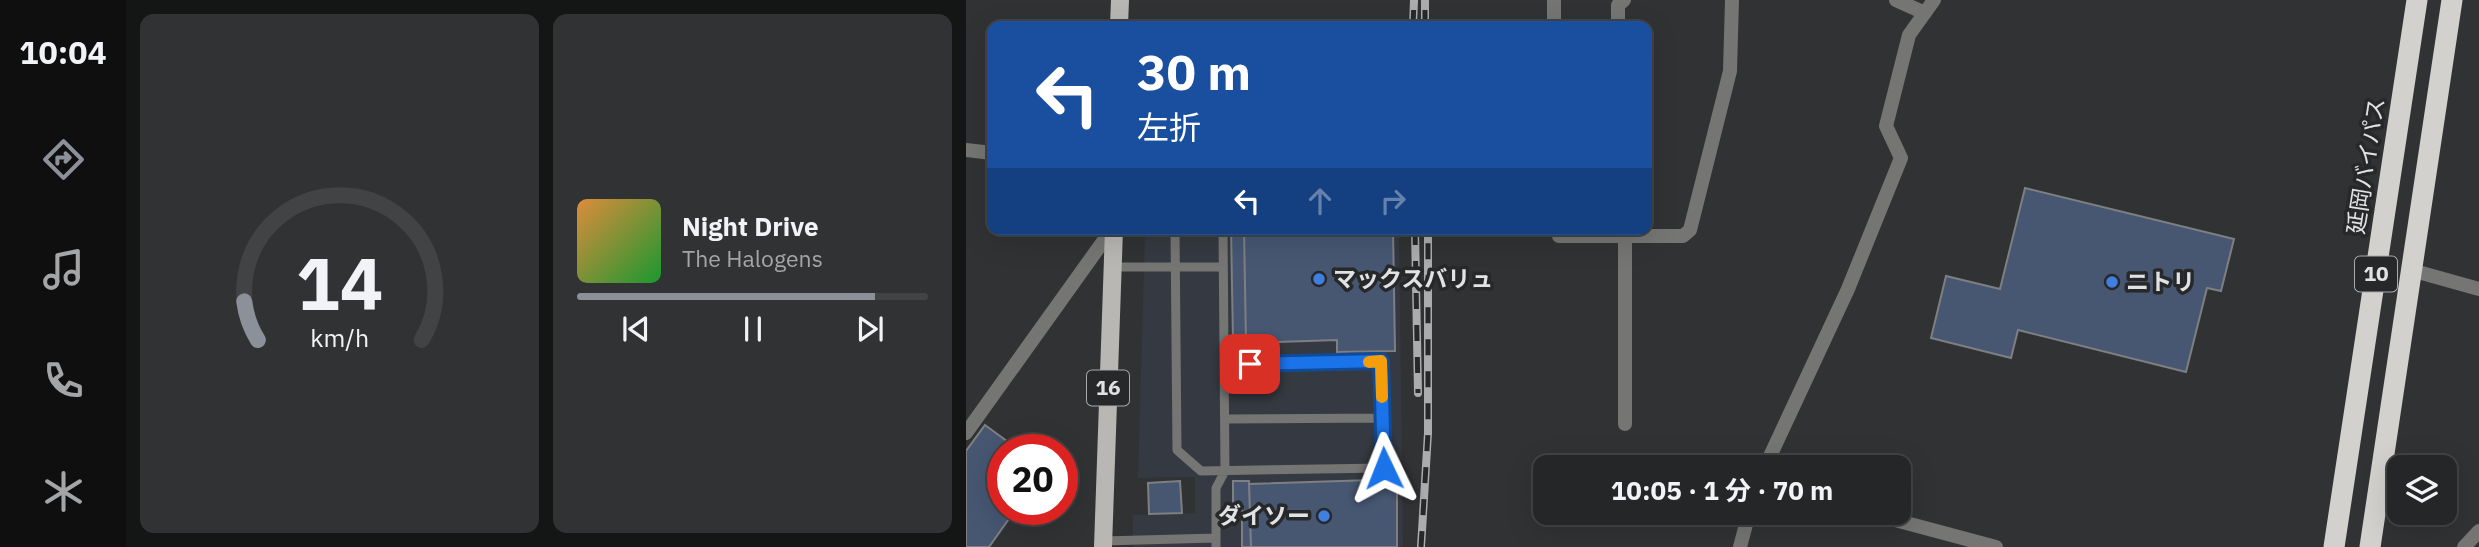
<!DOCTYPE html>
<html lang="ja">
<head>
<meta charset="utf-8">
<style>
	body { margin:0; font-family:"IBM Plex Sans","Noto Sans JP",sans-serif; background:#313233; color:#f1f3f6; height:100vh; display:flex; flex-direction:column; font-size:26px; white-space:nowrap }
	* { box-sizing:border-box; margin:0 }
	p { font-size:23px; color:#a3a5a7 }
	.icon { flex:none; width:38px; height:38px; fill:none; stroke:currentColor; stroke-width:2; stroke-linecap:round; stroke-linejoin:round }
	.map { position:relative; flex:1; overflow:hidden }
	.panel { display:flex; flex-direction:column; gap:14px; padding:14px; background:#141515; width:840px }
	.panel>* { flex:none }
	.hud { position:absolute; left:21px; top:21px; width:665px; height:214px; border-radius:14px; box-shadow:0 7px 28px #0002,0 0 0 2px #424344; background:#1a4fa0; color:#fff; overflow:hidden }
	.tools { position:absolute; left:1421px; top:455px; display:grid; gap:14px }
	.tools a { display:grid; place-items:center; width:70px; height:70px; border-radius:14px; background:#252627; box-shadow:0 7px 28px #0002,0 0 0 2px #424344; font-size:35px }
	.speed { position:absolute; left:21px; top:434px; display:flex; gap:14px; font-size:35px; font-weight:700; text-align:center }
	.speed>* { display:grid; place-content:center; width:91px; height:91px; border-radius:50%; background:#252627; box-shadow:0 7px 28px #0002,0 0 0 2px #424344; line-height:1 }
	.speed .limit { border:10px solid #d22; background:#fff; color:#111 }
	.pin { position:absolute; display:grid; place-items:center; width:60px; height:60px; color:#fff; margin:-30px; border-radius:14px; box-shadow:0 4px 10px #0006 }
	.me { position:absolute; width:77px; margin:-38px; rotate:358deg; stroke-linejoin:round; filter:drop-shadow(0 0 5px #0008) }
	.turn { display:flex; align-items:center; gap:24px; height:147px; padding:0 35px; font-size:32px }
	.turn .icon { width:91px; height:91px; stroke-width:2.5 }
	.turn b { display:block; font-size:49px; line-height:60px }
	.lanes { display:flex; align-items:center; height:66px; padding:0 35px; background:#0003; justify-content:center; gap:35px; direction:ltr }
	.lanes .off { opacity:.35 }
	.panel .card { flex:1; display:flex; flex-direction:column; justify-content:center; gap:10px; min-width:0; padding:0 24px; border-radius:14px; background:#313233 }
	.panel .dial { align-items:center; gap:0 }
	.dial svg { height:182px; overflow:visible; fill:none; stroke:#424344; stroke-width:7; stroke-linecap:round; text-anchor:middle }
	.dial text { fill:#f1f3f6; stroke:none }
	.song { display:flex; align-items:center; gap:21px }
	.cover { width:84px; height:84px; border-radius:10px; background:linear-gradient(135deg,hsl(30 70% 55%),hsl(130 70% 35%)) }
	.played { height:7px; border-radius:4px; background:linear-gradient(90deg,#8c9099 85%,#424344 85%) }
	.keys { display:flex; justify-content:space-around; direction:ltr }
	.panel .tiles { flex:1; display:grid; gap:14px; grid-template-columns:repeat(2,1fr) }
	.trip { position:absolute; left:567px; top:455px; width:378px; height:70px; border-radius:14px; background:#252627; box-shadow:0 7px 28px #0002,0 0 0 2px #424344; font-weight:700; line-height:70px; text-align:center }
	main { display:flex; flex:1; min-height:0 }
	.tab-bar { display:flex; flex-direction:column; width:126px; justify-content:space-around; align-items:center; background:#0f0f10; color:#a3a5a7 }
	.tab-bar .icon { width:49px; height:49px }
	.tab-bar .selected { color:#8c9099 }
	.tab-bar b { font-size:32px; color:#f1f3f6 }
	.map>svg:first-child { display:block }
</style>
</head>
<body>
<main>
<nav class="tab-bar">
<b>10:04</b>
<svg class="icon selected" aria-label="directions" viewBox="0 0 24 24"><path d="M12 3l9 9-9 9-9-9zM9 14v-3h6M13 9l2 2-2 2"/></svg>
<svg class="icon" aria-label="music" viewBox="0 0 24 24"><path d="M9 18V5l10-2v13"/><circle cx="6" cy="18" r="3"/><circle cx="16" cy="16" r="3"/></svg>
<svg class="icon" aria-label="phone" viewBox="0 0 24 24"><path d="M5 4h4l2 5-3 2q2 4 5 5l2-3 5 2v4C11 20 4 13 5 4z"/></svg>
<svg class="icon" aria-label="climate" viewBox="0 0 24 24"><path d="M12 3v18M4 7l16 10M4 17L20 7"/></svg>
</nav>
<section class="panel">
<div class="tiles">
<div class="card dial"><svg viewBox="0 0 100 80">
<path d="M14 69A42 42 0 1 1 86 69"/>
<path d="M14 69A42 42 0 0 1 8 52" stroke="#8c9099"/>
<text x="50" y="56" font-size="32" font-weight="700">14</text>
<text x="50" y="72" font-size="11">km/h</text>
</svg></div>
<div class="card">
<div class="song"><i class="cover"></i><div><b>Night Drive</b><p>The Halogens</p></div></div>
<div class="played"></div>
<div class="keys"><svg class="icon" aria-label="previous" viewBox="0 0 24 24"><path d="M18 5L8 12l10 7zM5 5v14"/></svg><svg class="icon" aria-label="pause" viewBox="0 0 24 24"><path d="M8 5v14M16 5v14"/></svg><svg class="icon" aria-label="next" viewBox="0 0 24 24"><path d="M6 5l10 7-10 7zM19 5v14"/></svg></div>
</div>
</div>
</section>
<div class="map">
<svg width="1513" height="547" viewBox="0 0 1513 547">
	<rect width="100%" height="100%" fill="#313234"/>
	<path fill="#353941" d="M179,229H433L437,547H167V515L229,513V477L172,478Z"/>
	<path fill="#475772" stroke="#7e7f82" stroke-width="2" d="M1059,188L1268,239L1255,291L1241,288L1220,372L1052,330L1045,358L965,338L980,276L1034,289Z
		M265,229H278L280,343L267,341Z
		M278,229H427L429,351L371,352V340L280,343Z
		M19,425L53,450H37V509H50L23,547H0V451Z
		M424,467H431V547H285L283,484L406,480V474H424Z
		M214,481L216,513L183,514L182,483Z
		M267,481H283L285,547H276V507H267Z"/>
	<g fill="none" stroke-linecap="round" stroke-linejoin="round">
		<path stroke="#757573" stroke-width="9" d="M209,229L211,450L235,471L418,468L415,361L258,364
			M147,267H257
			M259,419L417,418
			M137,541L250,538
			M250,547V488L259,471L257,229"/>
		<path stroke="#757573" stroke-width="14" d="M588,0V26
			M930,0L959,13
			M652,26V5L658,0
			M0,150L26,153
			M593,229V236H717L724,230L764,71L766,0
			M1445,270L1513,289
			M659,424V237
			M0,433L146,229
			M799,467L882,289L935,158L920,126L943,35L968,0
			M903,513L1030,547
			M774,547L783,513
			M1498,547L1513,531"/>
		<path stroke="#b8b7b4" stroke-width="18" d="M153,26L154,0
			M137,547L148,229"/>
		<path stroke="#d2d1cd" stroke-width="21" d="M1368,547L1451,0
			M1404,547L1486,0"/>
		<g stroke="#abacae" stroke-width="8">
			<path id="rail" d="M447,26L448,0
				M459,26V0
				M449,229L452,393
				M455,547L462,433V229"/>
		</g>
		<use href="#rail" stroke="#27282a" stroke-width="5" stroke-dasharray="16" stroke-linecap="butt"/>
	</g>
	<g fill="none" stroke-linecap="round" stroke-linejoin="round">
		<g stroke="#114b97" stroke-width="18">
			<path id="route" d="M284,364L415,361L418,468"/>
		</g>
		<use href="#route" stroke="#1a73e8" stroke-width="12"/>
		<path stroke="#f59e0b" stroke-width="12" d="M403,362L415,361L416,397"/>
	</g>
	<g fill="#3f7fe0" stroke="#27282a" stroke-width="2.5">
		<circle cx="353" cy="279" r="7"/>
		<circle cx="1146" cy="282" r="7"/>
		<circle cx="358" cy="516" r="7"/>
	</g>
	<g text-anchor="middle" stroke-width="7" stroke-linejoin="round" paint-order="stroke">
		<g fill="#27282a" stroke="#a9aaac" stroke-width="2">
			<rect x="1389" y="256.5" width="42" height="35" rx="5"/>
			<rect x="121" y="370.5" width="42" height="35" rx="5"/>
		</g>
		<g font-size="21" font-weight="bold" fill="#e1e2e4">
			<text x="1410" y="281">10</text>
			<text x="142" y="395">16</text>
		</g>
		<g font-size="23" fill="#e1e2e4" stroke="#27282a">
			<text transform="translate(1400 166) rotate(-81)" y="8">延岡バイパス</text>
		</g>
		<g font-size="23" font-weight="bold" fill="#e1e2e4" stroke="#27282a" text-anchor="start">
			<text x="367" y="287">マックスバリュ</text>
			<text x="1160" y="290">ニトリ</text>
			<text x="344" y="524" text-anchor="end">ダイソー</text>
		</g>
	</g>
</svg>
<div class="tools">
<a><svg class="icon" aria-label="layers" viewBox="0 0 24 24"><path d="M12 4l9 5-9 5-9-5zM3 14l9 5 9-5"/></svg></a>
</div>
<div class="speed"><div class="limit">20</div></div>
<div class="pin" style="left:284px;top:364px;background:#d93025"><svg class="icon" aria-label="arrive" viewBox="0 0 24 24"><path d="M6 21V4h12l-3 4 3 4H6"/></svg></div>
<svg class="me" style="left:418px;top:468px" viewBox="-20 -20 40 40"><path d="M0-17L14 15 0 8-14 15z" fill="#1a73e8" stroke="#fff" stroke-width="4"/></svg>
<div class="trip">10:05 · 1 分 · 70 m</div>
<div class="hud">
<div class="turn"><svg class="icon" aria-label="left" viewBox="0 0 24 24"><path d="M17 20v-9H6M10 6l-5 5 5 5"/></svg><div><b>30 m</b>左折</div></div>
<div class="lanes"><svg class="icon" aria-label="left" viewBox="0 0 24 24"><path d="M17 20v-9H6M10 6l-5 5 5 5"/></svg><svg class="icon off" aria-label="ahead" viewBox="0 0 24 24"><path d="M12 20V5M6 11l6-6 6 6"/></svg><svg class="icon off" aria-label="right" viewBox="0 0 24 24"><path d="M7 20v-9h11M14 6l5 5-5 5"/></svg></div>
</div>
</div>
</main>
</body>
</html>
